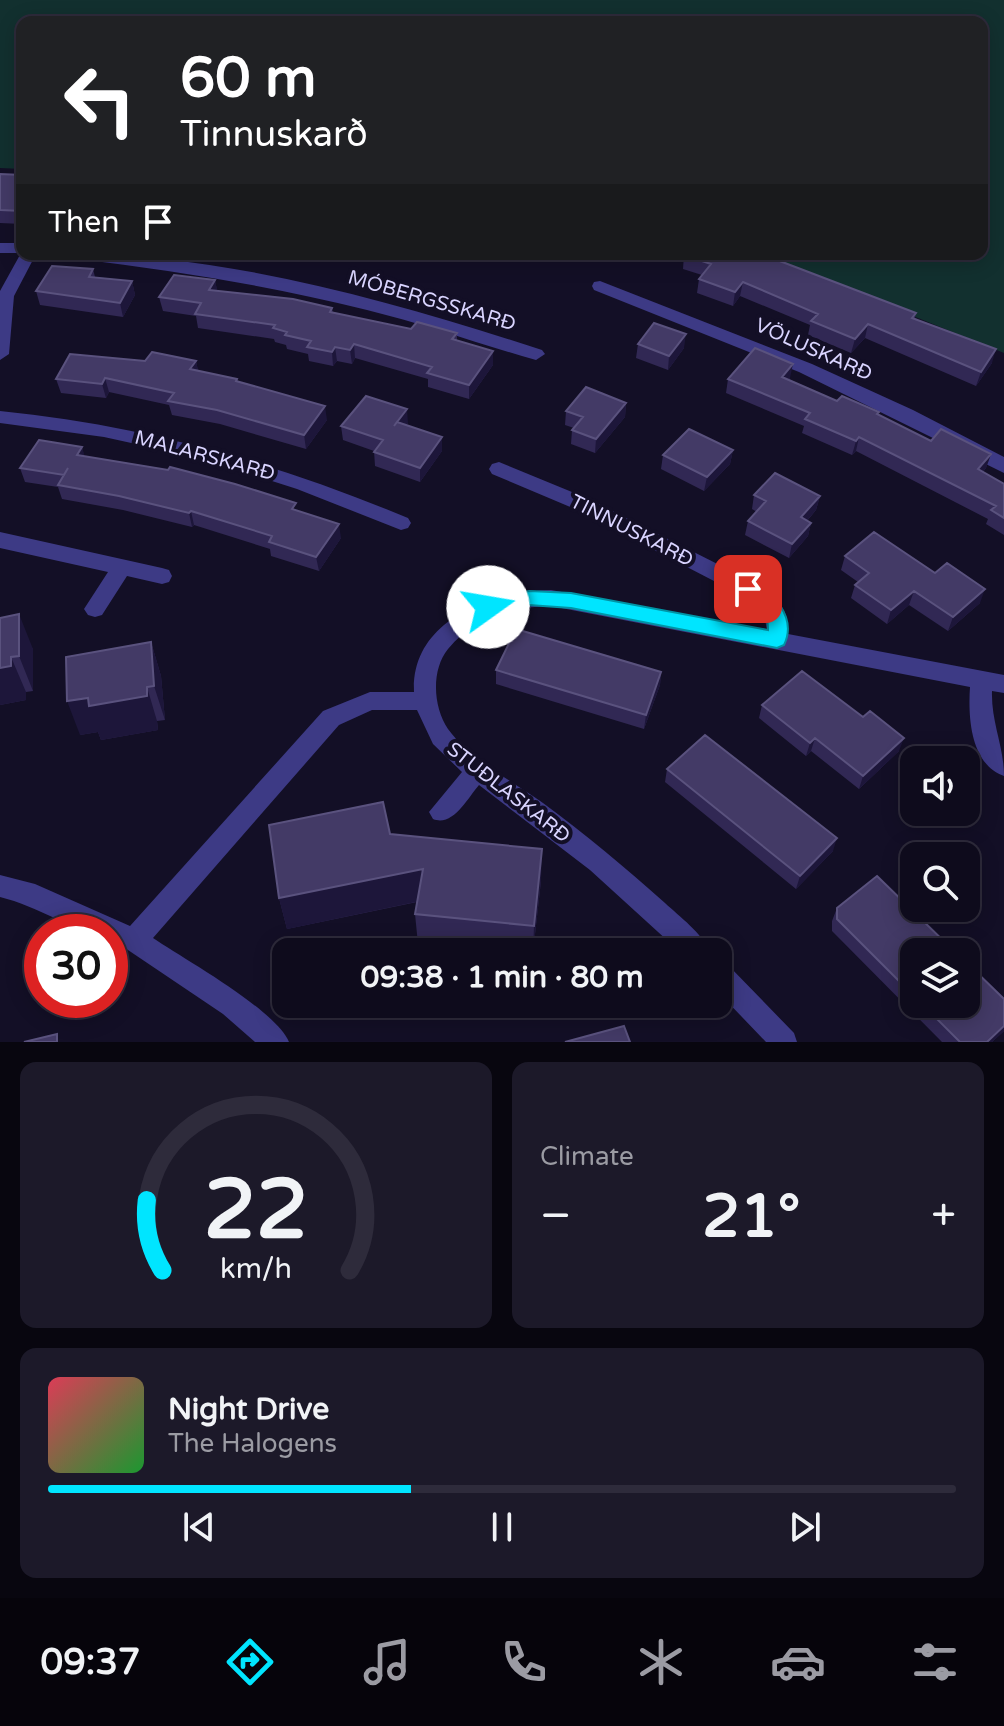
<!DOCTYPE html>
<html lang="en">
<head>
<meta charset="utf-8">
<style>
	body { margin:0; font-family:"Varela Round",sans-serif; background:#1c1929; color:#f1f3f6; height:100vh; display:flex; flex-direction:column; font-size:30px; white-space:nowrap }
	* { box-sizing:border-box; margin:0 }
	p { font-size:26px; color:#9b9ba3 }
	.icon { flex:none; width:44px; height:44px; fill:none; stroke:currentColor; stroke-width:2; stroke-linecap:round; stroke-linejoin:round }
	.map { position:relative; height:1042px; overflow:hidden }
	.sheet { display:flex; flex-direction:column; gap:20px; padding:20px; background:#08060f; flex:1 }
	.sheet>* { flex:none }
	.banner { position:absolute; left:16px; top:16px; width:972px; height:244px; border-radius:16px; box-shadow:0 4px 20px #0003,0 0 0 2px #2e2b3b; background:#202124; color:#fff; overflow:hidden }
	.buttons { position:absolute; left:900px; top:746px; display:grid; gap:16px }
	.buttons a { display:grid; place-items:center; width:80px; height:80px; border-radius:16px; background:#0e0b1c; box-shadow:0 4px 20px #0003,0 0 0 2px #2e2b3b; font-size:40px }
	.speed { position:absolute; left:24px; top:914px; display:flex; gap:16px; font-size:40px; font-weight:700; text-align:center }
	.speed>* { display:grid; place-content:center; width:104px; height:104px; border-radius:50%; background:#0e0b1c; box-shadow:0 4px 20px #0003,0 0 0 2px #2e2b3b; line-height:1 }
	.speed .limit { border:12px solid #d22; background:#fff; color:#111 }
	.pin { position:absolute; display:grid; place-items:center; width:68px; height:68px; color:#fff; margin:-34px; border-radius:16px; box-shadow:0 4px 12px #0006 }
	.me { position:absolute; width:88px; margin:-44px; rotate:77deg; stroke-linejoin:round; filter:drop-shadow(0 0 6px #0008) }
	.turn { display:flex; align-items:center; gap:28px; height:168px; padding:0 32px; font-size:36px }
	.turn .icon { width:104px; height:104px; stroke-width:2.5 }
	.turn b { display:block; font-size:56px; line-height:68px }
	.then { display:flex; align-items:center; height:76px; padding:0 32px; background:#0003; gap:16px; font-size:30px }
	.big { font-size:60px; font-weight:700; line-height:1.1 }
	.sheet .tile { flex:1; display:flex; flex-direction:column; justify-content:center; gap:12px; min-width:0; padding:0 28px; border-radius:16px; background:#1c1929 }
	.sheet .dial { align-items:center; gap:0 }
	.dial svg { height:208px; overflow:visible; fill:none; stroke:#2e2b3b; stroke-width:7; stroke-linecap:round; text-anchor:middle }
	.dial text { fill:#f1f3f6; stroke:none }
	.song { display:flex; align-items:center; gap:24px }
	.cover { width:96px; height:96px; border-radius:12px; background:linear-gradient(135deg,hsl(350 70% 55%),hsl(130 70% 35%)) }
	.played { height:8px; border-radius:4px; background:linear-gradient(90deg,#00e5ff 40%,#2e2b3b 40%) }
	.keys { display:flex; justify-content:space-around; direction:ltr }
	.heat { display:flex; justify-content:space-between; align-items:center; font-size:44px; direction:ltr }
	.sheet .tiles { flex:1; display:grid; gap:20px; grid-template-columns:1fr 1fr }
	.tile:last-child { grid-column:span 2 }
	.trip { position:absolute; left:272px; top:938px; width:460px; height:80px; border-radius:16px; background:#0e0b1c; box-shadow:0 4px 20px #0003,0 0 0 2px #2e2b3b; font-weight:700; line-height:80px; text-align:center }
	.tabs { display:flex; height:128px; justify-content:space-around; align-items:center; background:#06040b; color:#9b9ba3 }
	.tabs .icon { width:56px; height:56px }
	.tabs .selected { color:#00e5ff }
	.tabs b { font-size:36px; color:#f1f3f6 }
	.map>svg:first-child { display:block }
</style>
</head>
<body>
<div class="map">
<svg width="1004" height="1042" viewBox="0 0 1004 1042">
	<rect width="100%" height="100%" fill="#130f26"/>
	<path fill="#12302f" d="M0,0H1004V353L761,254H982V22H22V169L0,168Z"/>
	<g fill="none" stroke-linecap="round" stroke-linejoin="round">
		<path fill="#3d3a85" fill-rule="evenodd" d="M0,243H22V254H36L14,296L9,354L0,360V291L21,253H0Z
			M71,254C228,254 394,302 542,350L545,354L536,360C479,344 424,324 367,310C272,286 176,271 79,259Z
			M600,281L812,364L913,410L1004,457V473L799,372L594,290L592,286L594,282Z
			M0,411C143,425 276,463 408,518L411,523L408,528L401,530L297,489L204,459L104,437L0,423Z
			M499,462L589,499L755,583L780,603L786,615L788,634L1004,675V693L992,691C991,722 1004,746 1004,776C970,764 968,716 970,687L551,606C512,607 474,617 448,649C431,670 433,707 448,729C470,759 512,781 543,803C585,834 626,868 665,903C680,917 702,933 710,952H680L590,870L479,785C467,799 453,827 433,819L429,812L462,772L433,744L417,710H372L339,725L153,938C184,959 276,1010 289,1042H255L223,1014L125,948L110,942V932C71,932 38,906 0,897V875L35,884L130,926L323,711L370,692H414C411,619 492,592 551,590L767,630L764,614L741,595L575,509L492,474L489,469L492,464Z
			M0,532L162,568L169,570L172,576L169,582L162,584L127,576L102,615L95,617L88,615L84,609L108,572L0,548Z
			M718,961L727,964L794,1033L797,1042H766L718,992Z"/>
	</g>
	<path fill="#312854" d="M0,174L22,175V224L0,223Z
		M273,254H312L308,261Z
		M767,254V256L916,313L915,318L992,363L976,386L865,338L851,353L808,335L810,325L740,296L733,306L697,293L699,279L702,275L683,269L684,255Z
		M93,269L95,277L132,281L135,295L123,317L40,305L36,291Z
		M215,280L217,291L332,308L333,313L411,329L457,333V340L493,365L469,399L428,387V379L355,358L352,364L337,361L333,366L309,361L308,354L287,349L286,345L275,342L274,339L198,328L196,316L163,311L159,297Z
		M638,344L684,348L668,370L636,358Z
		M145,361H196L198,371L237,379L238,382L327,420L306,449L220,424L172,415L169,405L109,392L106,398L61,393L56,379Z
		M790,378L789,380L837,401L878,415L931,441L991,454L986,468L983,472L1004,484V535L986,524L988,519L856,451L852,455L802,433L804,426L726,393L728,379Z
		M626,403L625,417L595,453L571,444L572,430L574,428L565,425L566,411Z
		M408,423L406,425L442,437V451L420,482L375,466L374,451L343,440L341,426Z
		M82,447L84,456L298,511L341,538L319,571L271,556L270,549L194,525L192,527L123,510L62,499L58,487L25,482L20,468Z
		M733,450L730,464L704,491L661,469L663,455Z
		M754,495L820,496L816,510L807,521L811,523L808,536L789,558L745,535L748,521L757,512L752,509Z
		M845,556L980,603L948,631L909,605L887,624L851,598L855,585L858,582L841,570Z
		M0,618L33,649V691L26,692V700L0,705Z
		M151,642L161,676L165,720L157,721L158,730L101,740L98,732L80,735Z
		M496,670L661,672L660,685L644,729L496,684Z
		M762,705L899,751L859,789L811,751L806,756L759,718Z
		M667,769L833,851L796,889L665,782Z
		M390,834L541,881L533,952H491L418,944L415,914L417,902L287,929L279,898Z
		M837,908L914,952V1004H966L1004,1031L992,1042H942L832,931V921Z"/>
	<path fill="#1d163a" d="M215,280L218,294L209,290Z
		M132,281L135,295L123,317L120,303Z
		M743,282L740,296L733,306L735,292Z
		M868,324L865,338L851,353L855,339Z
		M686,334L684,348L668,370L669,356Z
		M354,344L355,358L352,364L350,350Z
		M335,347L337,361L333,366L332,352Z
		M996,349L992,363L976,386L981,372Z
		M493,351V365L469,399V385Z
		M196,361L199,375L190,369Z
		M793,364L790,378L779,391L782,377Z
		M105,378L109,392L106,398L102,384Z
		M626,403L625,417L595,453L596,439Z
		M325,406L327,420L306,449L304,435Z
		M407,409L408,423L395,440L394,426Z
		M442,437V451L420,482V468Z
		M859,437L856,451L852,455L856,441Z
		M82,447L86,461L77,455Z
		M733,450L730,464L704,491L707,477Z
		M991,454L986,468L973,483L978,469Z
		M820,496L816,510L798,531L801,517Z
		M191,511L194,525L192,527L189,513Z
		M811,523L808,536L789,558L792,544Z
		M339,524L341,538L319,571L316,557Z
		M985,589L980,603L948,631L953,617Z
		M914,591L909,605L887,624L891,610Z
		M19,614L33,649V691L19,656Z
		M151,642L161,676L165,720L154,686Z
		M11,657L26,692V700L0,705V668Z
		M661,672L660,685L644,729L646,715Z
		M147,687L157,721L158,730L101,740L98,732L80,735L67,701Z
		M815,738L811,751L806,756L810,743Z
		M904,738L899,751L859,789L863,776Z
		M837,838L833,851L796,889L800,876Z
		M542,849L541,881L533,952L534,926Z
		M423,869L425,900L287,929L279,898Z
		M1004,1026V1031L992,1042H987Z"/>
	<path fill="#433a66" stroke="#5a527e" stroke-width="2" d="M0,174L22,175V211L0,210Z
		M685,254H765L764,255L916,313L912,318L996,349L981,372L868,324L855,339L811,321L818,314L743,282L735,292L699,279L711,264L684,255Z
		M52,266L93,269L89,277L132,281L120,303L36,291Z
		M174,275L215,280L209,290L293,299L332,308L330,312L411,329L417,322L457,333L452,339L493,351L469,385L427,373L432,367L354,344L350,350L335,347L332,352L307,347L311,341L285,335L287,332L273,328L275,325L195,314L201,303L159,297Z
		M654,323L686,334L669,356L638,344Z
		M755,348L793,364L782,377L837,401L842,396L879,412L877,414L931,441L941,429L991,454L978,469L1004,484V518L991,510L996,506L859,437L856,441L805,419L810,413L728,379Z
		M152,352L196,361L190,369L237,379L236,381L325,406L304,435L217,410L168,401L174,393L105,378L102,384L56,379L70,354L145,361Z
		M586,387L626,403L596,439L572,430L583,417L566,411Z
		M366,396L407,409L394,426L397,422L442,437L420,468L374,452L383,440L341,426Z
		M689,429L733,450L707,477L663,455Z
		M39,440L82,447L77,455L168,470L170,467L235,484L296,503L292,509L339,524L316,557L269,542L272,536L191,511L189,513L119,496L58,485L68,468L64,475L20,468Z
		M775,473L820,496L801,517L811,523L792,544L748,521L766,501L754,495Z
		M874,532L935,573L947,563L985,589L953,617L914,591L891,610L855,585L869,573L845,556Z
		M19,614V656L11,657V666L0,668V618Z
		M516,629L661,672L646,715L496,670Z
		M151,642L154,686L147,687V696L89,706L88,698L67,701L66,657Z
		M802,671L863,717L870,711L904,738L863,776L815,738L810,743L762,705Z
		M705,735L837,838L800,876L667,769Z
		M383,802L390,834L542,849L534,926L415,914L423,869L279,898L269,825Z
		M877,876L955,952H914V996L837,919V908Z
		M966,962L1004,999V1026L987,1042H960L922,1004H966Z
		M624,1026L630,1042H565Z
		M57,1034V1042H24Z"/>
	<path fill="#00e5ff" stroke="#0095a6" stroke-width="2" d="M748,582C774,590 797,618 784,645L777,648L571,608L529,605L488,614L482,612L479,607L482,602L529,591L571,593L768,630C769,607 749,606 738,589Z"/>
	<g text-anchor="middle" stroke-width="8" stroke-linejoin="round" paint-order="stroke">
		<g font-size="20" fill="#d9d4ff" stroke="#130f26">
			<text transform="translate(432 300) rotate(16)" y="7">MÓBERGSSKARÐ</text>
			<text transform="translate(814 349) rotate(24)" y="7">VÖLUSKARÐ</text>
			<text transform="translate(205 455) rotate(15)" y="7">MALARSKARÐ</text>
			<text transform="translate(632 530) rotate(27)" y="7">TINNUSKARÐ</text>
			<text transform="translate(509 792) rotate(38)" y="7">STUÐLASKARÐ</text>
		</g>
	</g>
</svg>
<div class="buttons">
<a><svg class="icon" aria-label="sound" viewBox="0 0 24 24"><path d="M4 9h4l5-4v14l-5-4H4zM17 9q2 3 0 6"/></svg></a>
<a><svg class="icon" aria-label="search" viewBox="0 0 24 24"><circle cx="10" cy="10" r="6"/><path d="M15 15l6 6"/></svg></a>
<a><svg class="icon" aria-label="layers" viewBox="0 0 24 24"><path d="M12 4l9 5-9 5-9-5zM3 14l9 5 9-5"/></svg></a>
</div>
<div class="speed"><div class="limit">30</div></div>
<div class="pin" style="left:748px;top:589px;background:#d93025"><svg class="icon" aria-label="arrive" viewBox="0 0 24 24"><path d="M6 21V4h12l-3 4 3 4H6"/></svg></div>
<svg class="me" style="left:488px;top:607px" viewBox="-20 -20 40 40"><circle r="19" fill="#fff"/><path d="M0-13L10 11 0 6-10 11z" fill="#00e5ff"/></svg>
<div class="trip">09:38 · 1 min · 80 m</div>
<div class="banner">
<div class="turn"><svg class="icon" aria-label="left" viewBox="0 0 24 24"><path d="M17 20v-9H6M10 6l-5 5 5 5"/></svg><div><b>60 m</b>Tinnuskarð</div></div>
<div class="then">Then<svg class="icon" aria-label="arrive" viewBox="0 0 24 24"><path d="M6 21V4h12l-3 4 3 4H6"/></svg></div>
</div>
</div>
<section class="sheet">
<div class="tiles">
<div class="tile dial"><svg viewBox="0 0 100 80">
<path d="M14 69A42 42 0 1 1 86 69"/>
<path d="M14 69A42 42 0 0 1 8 42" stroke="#00e5ff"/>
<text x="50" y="56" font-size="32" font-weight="700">22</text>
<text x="50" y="72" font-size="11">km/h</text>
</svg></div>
<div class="tile"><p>Climate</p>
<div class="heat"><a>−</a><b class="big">21°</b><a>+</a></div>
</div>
<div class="tile">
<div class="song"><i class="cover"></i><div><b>Night Drive</b><p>The Halogens</p></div></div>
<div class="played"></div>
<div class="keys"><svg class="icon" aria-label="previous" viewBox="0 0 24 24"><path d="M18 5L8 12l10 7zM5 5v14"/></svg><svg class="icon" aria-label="pause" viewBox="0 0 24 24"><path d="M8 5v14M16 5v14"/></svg><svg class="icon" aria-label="next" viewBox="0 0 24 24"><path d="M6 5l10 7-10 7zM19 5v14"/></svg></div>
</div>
</div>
</section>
<nav class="tabs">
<b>09:37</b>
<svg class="icon selected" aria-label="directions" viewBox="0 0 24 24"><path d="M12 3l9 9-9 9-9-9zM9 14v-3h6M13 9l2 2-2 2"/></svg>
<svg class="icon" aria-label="music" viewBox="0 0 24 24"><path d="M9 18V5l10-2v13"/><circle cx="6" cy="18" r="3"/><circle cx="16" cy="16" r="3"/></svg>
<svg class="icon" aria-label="phone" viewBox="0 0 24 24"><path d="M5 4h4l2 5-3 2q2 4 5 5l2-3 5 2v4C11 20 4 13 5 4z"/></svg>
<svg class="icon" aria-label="climate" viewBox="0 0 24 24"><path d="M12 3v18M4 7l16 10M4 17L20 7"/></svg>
<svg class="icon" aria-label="car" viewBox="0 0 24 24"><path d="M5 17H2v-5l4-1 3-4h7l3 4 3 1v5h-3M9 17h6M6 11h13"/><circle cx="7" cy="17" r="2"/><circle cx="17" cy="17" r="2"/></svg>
<svg class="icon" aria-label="filters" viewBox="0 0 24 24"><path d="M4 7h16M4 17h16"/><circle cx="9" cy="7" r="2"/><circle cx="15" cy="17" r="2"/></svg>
</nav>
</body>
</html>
